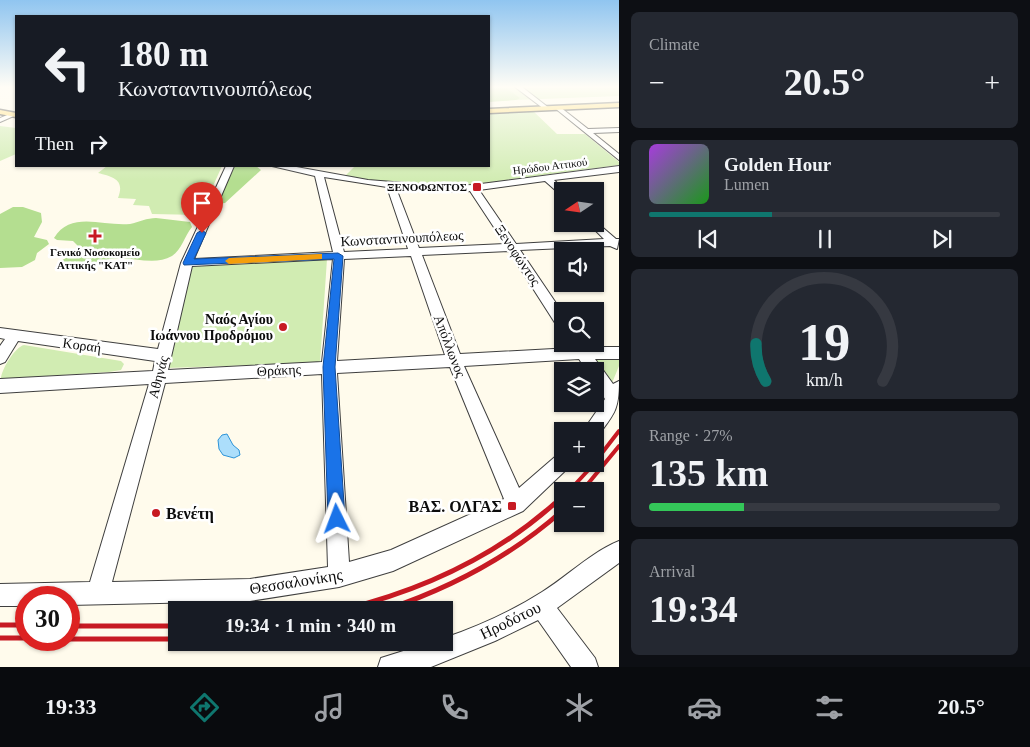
<!DOCTYPE html>
<html lang="en">
<head>
<meta charset="utf-8">
<style>
	body { margin:0; font-family:"Times New Roman",serif; background:#242831; color:#f1f3f6; height:100vh; display:flex; flex-direction:column; font-size:19px; white-space:nowrap }
	* { box-sizing:border-box; margin:0 }
	p { font-size:16px; color:#9ea1a6 }
	.icon { flex:none; width:28px; height:28px; fill:none; stroke:currentColor; stroke-width:2; stroke-linecap:round; stroke-linejoin:round }
	.map { position:relative; flex:1; overflow:hidden }
	.side { display:flex; flex-direction:column; gap:12px; padding:12px; background:#0d0f14; width:411px }
	.side>* { flex:none }
	.hud { position:absolute; left:15px; top:15px; width:475px; height:152px; border-radius:0px; box-shadow:0 1px 4px #0004; background:#171b24; color:#f1f3f6; overflow:hidden }
	.needle { width:32px; rotate:257deg }
	.tools { position:absolute; left:554px; top:182px; display:grid; gap:10px }
	.tools a { display:grid; place-items:center; width:50px; height:50px; border-radius:0px; background:#171b24; box-shadow:0 1px 4px #0004; font-size:25px }
	.speed { position:absolute; left:15px; top:586px; display:flex; gap:10px; font-size:25px; font-weight:700; text-align:center }
	.speed>* { display:grid; place-content:center; width:65px; height:65px; border-radius:50%; background:#171b24; box-shadow:0 1px 4px #0004; line-height:1 }
	.speed .limit { border:8px solid #d22; background:#fff; color:#111 }
	.pin { position:absolute; display:grid; place-items:center; width:42px; height:42px; color:#fff; margin:-51px -21px; border-radius:50% 50% 50% 0; rotate:-45deg; box-shadow:0 0 5px #0007 }
	.pin .icon { rotate:45deg }
	.me { position:absolute; width:55px; margin:-28px; rotate:357deg; stroke-linejoin:round; filter:drop-shadow(0 0 4px #0008) }
	.turn { display:flex; align-items:center; gap:18px; height:105px; padding:0 20px; font-size:22px }
	.turn .icon { width:65px; height:65px; stroke-width:2.5 }
	.turn b { display:block; font-size:35px; line-height:42px }
	.then { display:flex; align-items:center; height:48px; padding:0 20px; background:#0003; gap:10px; font-size:19px }
	.big { font-size:38px; font-weight:700; line-height:1.1 }
	.side .card { flex:1; display:flex; flex-direction:column; justify-content:center; gap:8px; min-width:0; padding:0 18px; border-radius:8px; background:#242831 }
	.side .dial { align-items:center; gap:0 }
	.dial svg { height:130px; overflow:visible; fill:none; stroke:#363941; stroke-width:7; stroke-linecap:round; text-anchor:middle }
	.dial text { fill:#f1f3f6; stroke:none }
	.song { display:flex; align-items:center; gap:15px }
	.cover { width:60px; height:60px; border-radius:8px; background:linear-gradient(135deg,hsl(280 70% 55%),hsl(120 70% 35%)) }
	.played { height:5px; border-radius:2px; background:linear-gradient(90deg,#0f766e 35%,#363941 35%) }
	.keys { display:flex; justify-content:space-around; direction:ltr }
	.heat { display:flex; justify-content:space-between; align-items:center; font-size:28px; direction:ltr }
	.charge { height:8px; border-radius:4px; background:linear-gradient(90deg,#34c759 27%,#363941 0) }
	.trip { position:absolute; left:168px; top:601px; width:285px; height:50px; border-radius:0px; background:#171b24; box-shadow:0 1px 4px #0004; font-weight:700; line-height:50px; text-align:center }
	.menu { display:flex; height:80px; justify-content:space-around; align-items:center; background:#090b0e; color:#9ea1a6 }
	.menu .icon { width:35px; height:35px }
	.menu .selected { color:#0f766e }
	.menu b { font-size:22px; color:#f1f3f6 }
	main { display:flex; flex:1; min-height:0 }
	.map>svg:first-child { display:block }
</style>
</head>
<body>
<main>
<div class="map">
<svg width="619" height="667" viewBox="0 0 619 667">
	<rect width="100%" height="100%" fill="#fffbec"/>
	<path fill="#d1ecb2" d="M489,87H619V96L489,101Z
		M531,109L557,134H585L619,162V165L462,186L383,183L345,176L355,166H489V111Z
		M0,126L16,128V154L0,161Z
		M107,166H222L200,215L152,214L149,206L133,205L136,199L118,198C125,180 114,177 98,173Z
		M327,259L320,363L166,368L192,265Z
		M24,345L121,361L124,364L121,370L109,372L1,379C1,370 15,347 24,345Z
		M595,359H619V366L612,383Z"/>
	<path fill="#b4de90" d="M489,87L506,88L520,98L516,100L489,102Z
		M232,166H256L261,170L225,203L216,204Z
		M13,207H23L41,213L42,222L34,237L47,240L49,244L37,253L35,260L22,267L0,268V214Z
		M156,218L190,222L192,227C184,237 182,249 172,256C153,267 130,255 110,259C100,261 90,269 80,270C72,271 65,268 59,262L81,249L73,241L57,240L54,238C71,210 104,227 130,224C139,222 147,218 156,218Z"/>
	<path fill="#acdefb" stroke="#2d94d8" d="M227,434L233,445L239,450L240,455L234,458L223,455L219,449L218,440L222,435Z"/>
	<g fill="none" stroke-linecap="round" stroke-linejoin="round">
		<g stroke="#3f3f3f" stroke-width="2">
			<path id="minor" d="M515,87H522L549,108L544,109Z
				M556,107H560L588,129L619,128V132L593,133L619,154V160L556,109Z
				M12,113H16V115L0,122V118Z
				M226,166H234L194,259L333,252L315,176L272,166H291L368,180L442,186L473,185L619,166V172L554,180L565,191H562V196L545,181L479,190L516,244L604,239L589,224H595V221L616,239H619L617,249L610,246L520,250L562,312V327L557,326L509,251L422,255L460,354L572,348L570,344H585L587,347H619V359H595L613,384L619,381C619,411 614,414 597,437H595V431H583L605,399L595,383V371H587L579,359L464,366L519,488L556,456L562,453V464H570L568,468L523,511L393,571L339,587L250,601L69,605V598H26V606H0V584L90,582L149,384L0,393V379L153,371L155,361L18,341L5,362L0,364V346L5,339L0,338V328L158,349L181,263ZM324,177L387,187L408,249L344,252ZM396,188L442,192L470,191L505,244L419,248ZM411,256L445,355L337,361L344,259ZM333,259L322,362L168,370L192,266ZM450,367L504,499L391,550L349,562L337,373ZM322,374L328,567L250,579L112,582L165,383Z
				M619,541V563L557,608L595,658L598,667H571L538,620L495,641L431,667H378L381,658L432,642H444V638C477,627 512,611 542,592C568,576 590,553 619,541Z"/>
		</g>
		<g stroke="#1d1d1d" stroke-width="3">
			<path id="major" d="M619,103V107L489,113V109Z
				M0,110L16,113V117L0,114Z"/>
		</g>
		<use href="#minor" fill="#fff" fill-rule="evenodd"/>
		<use href="#major" fill="#ffd75c" fill-rule="evenodd"/>
		<path stroke="#c71a23" stroke-width="4" d="M595,462L619,431
			M569,491L594,464
			M582,491L619,446
			M552,506L562,497"/>
		<path stroke="#c71a23" stroke-width="5" d="M342,610C420,591 493,558 554,504
			M385,610C451,588 510,557 562,511
			M0,625H26
			M69,626H176
			M0,638H26
			M69,639H176"/>
	</g>
	<linearGradient id="sky" x2="0" y2="1"><stop stop-color="#90c5f0"/><stop offset="0.48" stop-color="#fffdf6"/><stop offset="1" stop-color="#fffdf6" stop-opacity="0"/></linearGradient>
	<rect width="619" height="181" fill="url(#sky)"/>
	<path fill="#1a73e8" stroke="#114b97" d="M202,230L206,233L194,259L338,253L343,256L335,367L345,519L342,525L337,527L331,525L328,519L323,367L334,259L184,265L183,263L197,233Z"/>
	<path fill="#f59e0b" d="M319,254H322V259L229,264L225,261L229,258Z"/>
	<g fill="#c71a23" stroke="#fff" stroke-width="2">
		<rect x="472" y="182" width="10" height="10" rx="2.5"/>
		<path d="M92.5 228.5h5v5h5v5h-5v5h-5v-5h-5v-5h5z"/>
		<circle cx="283" cy="327" r="5"/>
		<rect x="507" y="501" width="10" height="10" rx="2.5"/>
		<circle cx="156" cy="513" r="5"/>
	</g>
	<g text-anchor="middle" stroke-width="5" stroke-linejoin="round" paint-order="stroke">
		<g font-size="11" fill="#0c0c0c" stroke="#fff">
			<text transform="translate(550 166) rotate(-7)" y="4">Ηρώδου Αττικού</text>
		</g>
		<g font-size="11" font-weight="bold" fill="#0c0c0c" stroke="#fff" text-anchor="end">
			<text x="467" y="191">ΞΕΝΟΦΩΝΤΟΣ</text>
			<text x="95" y="256" text-anchor="middle">Γενικό Νοσοκομείο<tspan x="95" dy="13">Αττικής "ΚΑΤ"</tspan></text>
		</g>
		<g font-size="14" fill="#0c0c0c" stroke="#fff">
			<text transform="translate(402 238) rotate(-3)" y="5">Κωνσταντινουπόλεως</text>
			<text transform="translate(518 255) rotate(56)" y="5">Ξενοφώντος</text>
			<text transform="translate(82 345) rotate(8)" y="5">Κοραή</text>
			<text transform="translate(450 346) rotate(69)" y="5">Απόλλωνος</text>
			<text transform="translate(279 370) rotate(-3)" y="5">Θράκης</text>
			<text transform="translate(158 377) rotate(-75)" y="5">Αθηνάς</text>
		</g>
		<g font-size="14" font-weight="bold" fill="#0c0c0c" stroke="#fff" text-anchor="end">
			<text x="273" y="324">Ναός Αγίου<tspan x="273" dy="16">Ιωάννου Προδρόμου</tspan></text>
		</g>
		<g font-size="16" font-weight="bold" fill="#0c0c0c" stroke="#fff" text-anchor="end">
			<text x="502" y="512">ΒΑΣ. ΟΛΓΑΣ</text>
			<text x="166" y="519" text-anchor="start">Βενέτη</text>
		</g>
		<g font-size="16" fill="#0c0c0c" stroke="#fff">
			<text transform="translate(296 581) rotate(-9)" y="6">Θεσσαλονίκης</text>
			<text transform="translate(510 620) rotate(-26)" y="6">Ηροδότου</text>
		</g>
	</g>
</svg>
<div class="tools">
<a><svg class="needle" viewBox="-14 -14 28 28"><path d="M0-13l5 13h-10z" fill="#e53935"/><path d="M0 13l5-13h-10z" fill="#9ea1a6"/></svg></a>
<a><svg class="icon" aria-label="sound" viewBox="0 0 24 24"><path d="M4 9h4l5-4v14l-5-4H4zM17 9q2 3 0 6"/></svg></a>
<a><svg class="icon" aria-label="search" viewBox="0 0 24 24"><circle cx="10" cy="10" r="6"/><path d="M15 15l6 6"/></svg></a>
<a><svg class="icon" aria-label="layers" viewBox="0 0 24 24"><path d="M12 4l9 5-9 5-9-5zM3 14l9 5 9-5"/></svg></a>
<a>+</a>
<a>−</a>
</div>
<div class="speed"><div class="limit">30</div></div>
<div class="pin" style="left:202px;top:233px;background:#d93025"><svg class="icon" aria-label="arrive" viewBox="0 0 24 24"><path d="M6 21V4h12l-3 4 3 4H6"/></svg></div>
<svg class="me" style="left:337px;top:519px" viewBox="-20 -20 40 40"><path d="M0-17L14 15 0 8-14 15z" fill="#1a73e8" stroke="#fff" stroke-width="4"/></svg>
<div class="trip">19:34 · 1 min · 340 m</div>
<div class="hud">
<div class="turn"><svg class="icon" aria-label="left" viewBox="0 0 24 24"><path d="M17 20v-9H6M10 6l-5 5 5 5"/></svg><div><b>180 m</b>Κωνσταντινουπόλεως</div></div>
<div class="then">Then<svg class="icon" aria-label="right" viewBox="0 0 24 24"><path d="M7 20v-9h11M14 6l5 5-5 5"/></svg></div>
</div>
</div>
<section class="side">
<div class="card"><p>Climate</p>
<div class="heat"><a>−</a><b class="big">20.5°</b><a>+</a></div>
</div>
<div class="card">
<div class="song"><i class="cover"></i><div><b>Golden Hour</b><p>Lumen</p></div></div>
<div class="played"></div>
<div class="keys"><svg class="icon" aria-label="previous" viewBox="0 0 24 24"><path d="M18 5L8 12l10 7zM5 5v14"/></svg><svg class="icon" aria-label="pause" viewBox="0 0 24 24"><path d="M8 5v14M16 5v14"/></svg><svg class="icon" aria-label="next" viewBox="0 0 24 24"><path d="M6 5l10 7-10 7zM19 5v14"/></svg></div>
</div>
<div class="card dial"><svg viewBox="0 0 100 80">
<path d="M14 69A42 42 0 1 1 86 69"/>
<path d="M14 69A42 42 0 0 1 8 46" stroke="#0f766e"/>
<text x="50" y="56" font-size="32" font-weight="700">19</text>
<text x="50" y="72" font-size="11">km/h</text>
</svg></div>
<div class="card"><p>Range · 27%</p><b class="big">135 km</b><div class="charge"></div></div>
<div class="card"><p>Arrival</p><b class="big">19:34</b></div>
</section>
</main>
<nav class="menu">
<b>19:33</b>
<svg class="icon selected" aria-label="directions" viewBox="0 0 24 24"><path d="M12 3l9 9-9 9-9-9zM9 14v-3h6M13 9l2 2-2 2"/></svg>
<svg class="icon" aria-label="music" viewBox="0 0 24 24"><path d="M9 18V5l10-2v13"/><circle cx="6" cy="18" r="3"/><circle cx="16" cy="16" r="3"/></svg>
<svg class="icon" aria-label="phone" viewBox="0 0 24 24"><path d="M5 4h4l2 5-3 2q2 4 5 5l2-3 5 2v4C11 20 4 13 5 4z"/></svg>
<svg class="icon" aria-label="climate" viewBox="0 0 24 24"><path d="M12 3v18M4 7l16 10M4 17L20 7"/></svg>
<svg class="icon" aria-label="car" viewBox="0 0 24 24"><path d="M5 17H2v-5l4-1 3-4h7l3 4 3 1v5h-3M9 17h6M6 11h13"/><circle cx="7" cy="17" r="2"/><circle cx="17" cy="17" r="2"/></svg>
<svg class="icon" aria-label="filters" viewBox="0 0 24 24"><path d="M4 7h16M4 17h16"/><circle cx="9" cy="7" r="2"/><circle cx="15" cy="17" r="2"/></svg>
<b>20.5°</b>
</nav>
</body>
</html>
